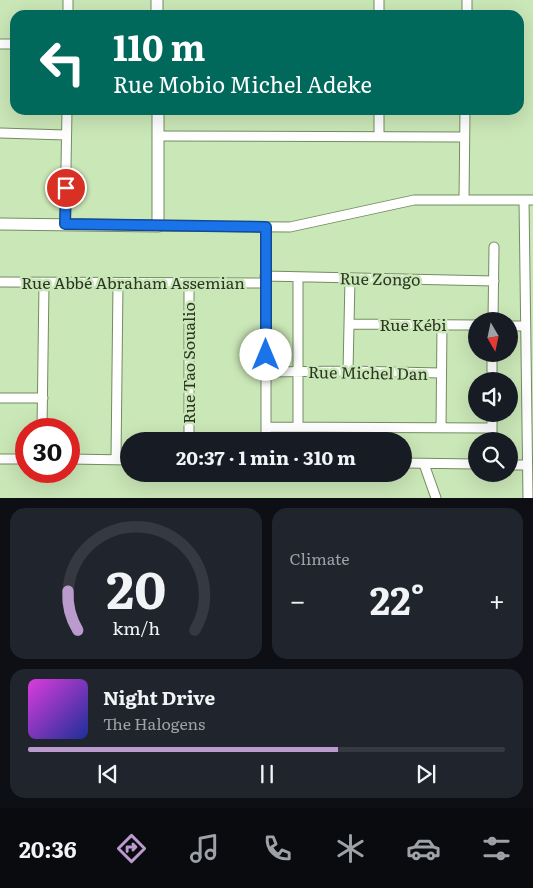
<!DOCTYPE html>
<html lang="en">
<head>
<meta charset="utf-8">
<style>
	body { margin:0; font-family:Literata,serif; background:#20242c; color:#f1f3f6; height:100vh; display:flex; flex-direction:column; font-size:19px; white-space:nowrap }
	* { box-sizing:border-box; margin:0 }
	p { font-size:16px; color:#9ea1a6 }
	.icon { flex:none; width:28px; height:28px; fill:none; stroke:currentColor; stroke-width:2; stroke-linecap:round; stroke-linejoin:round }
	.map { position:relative; height:498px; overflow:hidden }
	.details { display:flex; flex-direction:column; gap:10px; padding:10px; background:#0d0f14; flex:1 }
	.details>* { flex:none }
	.banner { position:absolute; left:10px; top:10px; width:514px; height:105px; border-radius:15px; box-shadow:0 5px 20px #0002; background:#00695c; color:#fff; overflow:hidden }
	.needle { width:32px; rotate:171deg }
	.fabs { position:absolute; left:468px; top:312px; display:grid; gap:10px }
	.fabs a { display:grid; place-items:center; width:50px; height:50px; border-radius:50%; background:#171b24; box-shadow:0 5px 20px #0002; font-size:25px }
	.speed { position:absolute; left:15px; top:418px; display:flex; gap:10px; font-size:25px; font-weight:700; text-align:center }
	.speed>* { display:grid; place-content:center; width:65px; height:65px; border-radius:50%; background:#171b24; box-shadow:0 5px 20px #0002; line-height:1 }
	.speed .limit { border:8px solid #d22; background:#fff; color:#111 }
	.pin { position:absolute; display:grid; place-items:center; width:42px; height:42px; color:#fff; margin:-21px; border:2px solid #fff; border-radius:50%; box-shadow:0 1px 5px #0007 }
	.me { position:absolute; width:55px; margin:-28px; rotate:0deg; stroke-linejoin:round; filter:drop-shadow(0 0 4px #0008) }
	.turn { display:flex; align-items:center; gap:18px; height:105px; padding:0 20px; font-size:22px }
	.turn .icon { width:65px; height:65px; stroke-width:2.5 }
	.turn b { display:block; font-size:35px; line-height:42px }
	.big { font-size:38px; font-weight:700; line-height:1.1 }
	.details .card { flex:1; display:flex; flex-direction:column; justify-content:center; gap:8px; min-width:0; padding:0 18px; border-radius:15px; background:#20242c }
	.details .dial { align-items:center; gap:0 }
	.dial svg { height:130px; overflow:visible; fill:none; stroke:#363941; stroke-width:7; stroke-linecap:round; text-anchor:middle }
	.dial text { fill:#f1f3f6; stroke:none }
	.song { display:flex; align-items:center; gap:15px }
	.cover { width:60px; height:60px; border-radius:8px; background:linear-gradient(135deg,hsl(300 70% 55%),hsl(230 70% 35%)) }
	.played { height:5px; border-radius:2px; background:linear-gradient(90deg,#bb9ace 65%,#363941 65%) }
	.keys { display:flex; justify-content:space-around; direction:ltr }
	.heat { display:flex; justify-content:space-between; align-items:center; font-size:28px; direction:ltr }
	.details .tiles { flex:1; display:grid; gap:10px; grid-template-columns:1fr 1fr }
	.card:last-child { grid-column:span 2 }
	.trip { position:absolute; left:120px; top:432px; width:292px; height:50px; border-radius:25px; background:#171b24; box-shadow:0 5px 20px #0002; font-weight:700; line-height:50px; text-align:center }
	.menu { display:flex; height:80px; justify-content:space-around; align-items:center; background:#090b0e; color:#9ea1a6 }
	.menu .icon { width:35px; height:35px }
	.menu .active { color:#bb9ace }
	.menu b { font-size:22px; color:#f1f3f6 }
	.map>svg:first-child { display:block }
</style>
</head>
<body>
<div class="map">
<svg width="533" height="498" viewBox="0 0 533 498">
	<rect width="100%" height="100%" fill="#cae7b7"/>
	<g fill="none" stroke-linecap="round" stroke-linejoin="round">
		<g stroke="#738c61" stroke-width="11">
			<path id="minor" d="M68,15V0
				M379,15V0
				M467,15V0
				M0,44H15
				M379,110V136
				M0,133L66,135
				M158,136L464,137
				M464,199L465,110
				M524,200L528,498
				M65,224L67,110
				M158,226L290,227L414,200H533
				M265,276L494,281
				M0,282L265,283
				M493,321L494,247
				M350,324L476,325
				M509,326H525
				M348,371L350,279
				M266,372L348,371L441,373
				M492,381V354
				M0,398H43
				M266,427L491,428
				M298,427V277
				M441,428L442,325
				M42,429L44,283
				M189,441V284
				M266,441V227
				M492,441V414
				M0,459H26
				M69,459L129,460
				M116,460L118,283
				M404,463L476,464
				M424,464L436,498
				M509,465H527"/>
		</g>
		<g stroke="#738c61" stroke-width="13">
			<path id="tertiary" d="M157,0V15
				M0,224L158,226V110"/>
		</g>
		<use href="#minor" stroke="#fff" stroke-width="9"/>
		<use href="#tertiary" stroke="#fff" stroke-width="11"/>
	</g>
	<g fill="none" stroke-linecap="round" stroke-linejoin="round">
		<g stroke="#114b97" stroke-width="12">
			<path id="route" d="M66,188L65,224L266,227V355"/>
		</g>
		<use href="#route" stroke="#1a73e8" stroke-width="9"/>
	</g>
	<g text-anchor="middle" stroke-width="5" stroke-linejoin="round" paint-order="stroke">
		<g font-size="16" fill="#2b3523" stroke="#cae7b7">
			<text transform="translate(380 279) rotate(1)" y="6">Rue Zongo</text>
			<text x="133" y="289">Rue Abbé Abraham Assemian</text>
			<text x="413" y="331">Rue Kébi</text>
			<text transform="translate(189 363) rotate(-90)" y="6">Rue Tao Soualio</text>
			<text transform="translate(368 373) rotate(1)" y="6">Rue Michel Dan</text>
		</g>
	</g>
</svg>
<div class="fabs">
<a><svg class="needle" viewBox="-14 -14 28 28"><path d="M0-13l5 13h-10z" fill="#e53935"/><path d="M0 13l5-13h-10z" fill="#9ea1a6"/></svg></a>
<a><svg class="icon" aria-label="sound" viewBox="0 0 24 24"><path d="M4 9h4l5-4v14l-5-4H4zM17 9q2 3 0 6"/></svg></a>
<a><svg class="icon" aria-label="search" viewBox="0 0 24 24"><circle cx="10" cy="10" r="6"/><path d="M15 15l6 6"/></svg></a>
</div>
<div class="speed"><div class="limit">30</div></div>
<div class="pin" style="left:66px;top:188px;background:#d93025"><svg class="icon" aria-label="arrive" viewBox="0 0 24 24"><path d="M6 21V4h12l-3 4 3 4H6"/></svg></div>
<svg class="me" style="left:266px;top:355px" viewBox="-20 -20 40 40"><circle r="19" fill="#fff"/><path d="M0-13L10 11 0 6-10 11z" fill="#1a73e8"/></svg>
<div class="trip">20:37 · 1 min · 310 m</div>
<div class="banner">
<div class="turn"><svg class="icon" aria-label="left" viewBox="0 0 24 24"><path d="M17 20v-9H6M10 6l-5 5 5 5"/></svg><div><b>110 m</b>Rue Mobio Michel Adeke</div></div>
</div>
</div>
<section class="details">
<div class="tiles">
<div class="card dial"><svg viewBox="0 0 100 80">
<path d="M14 69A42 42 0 1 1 86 69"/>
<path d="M14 69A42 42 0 0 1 8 45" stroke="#bb9ace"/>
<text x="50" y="56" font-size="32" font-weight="700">20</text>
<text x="50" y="72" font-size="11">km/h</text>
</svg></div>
<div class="card"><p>Climate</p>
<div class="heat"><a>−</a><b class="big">22°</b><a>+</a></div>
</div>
<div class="card">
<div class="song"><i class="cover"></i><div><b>Night Drive</b><p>The Halogens</p></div></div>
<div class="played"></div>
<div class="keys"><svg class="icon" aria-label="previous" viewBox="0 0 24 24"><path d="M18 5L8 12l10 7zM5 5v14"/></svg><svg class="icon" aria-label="pause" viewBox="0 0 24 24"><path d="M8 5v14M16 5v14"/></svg><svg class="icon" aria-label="next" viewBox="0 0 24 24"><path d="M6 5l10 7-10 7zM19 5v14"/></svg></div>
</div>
</div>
</section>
<nav class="menu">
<b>20:36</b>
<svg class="icon active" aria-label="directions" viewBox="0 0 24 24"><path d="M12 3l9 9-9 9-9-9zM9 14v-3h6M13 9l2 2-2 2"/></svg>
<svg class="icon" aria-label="music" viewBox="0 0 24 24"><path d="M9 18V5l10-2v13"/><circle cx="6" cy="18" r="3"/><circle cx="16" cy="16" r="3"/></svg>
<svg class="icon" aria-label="phone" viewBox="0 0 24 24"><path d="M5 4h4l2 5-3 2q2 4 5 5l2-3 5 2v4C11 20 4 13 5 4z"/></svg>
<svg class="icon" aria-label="climate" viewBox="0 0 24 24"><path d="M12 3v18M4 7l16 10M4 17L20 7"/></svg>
<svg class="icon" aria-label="car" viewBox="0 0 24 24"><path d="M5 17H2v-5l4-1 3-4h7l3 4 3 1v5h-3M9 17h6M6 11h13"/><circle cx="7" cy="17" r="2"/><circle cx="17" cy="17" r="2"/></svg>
<svg class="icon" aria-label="filters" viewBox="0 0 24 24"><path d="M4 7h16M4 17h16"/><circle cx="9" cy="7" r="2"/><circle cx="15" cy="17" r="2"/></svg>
</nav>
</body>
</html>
